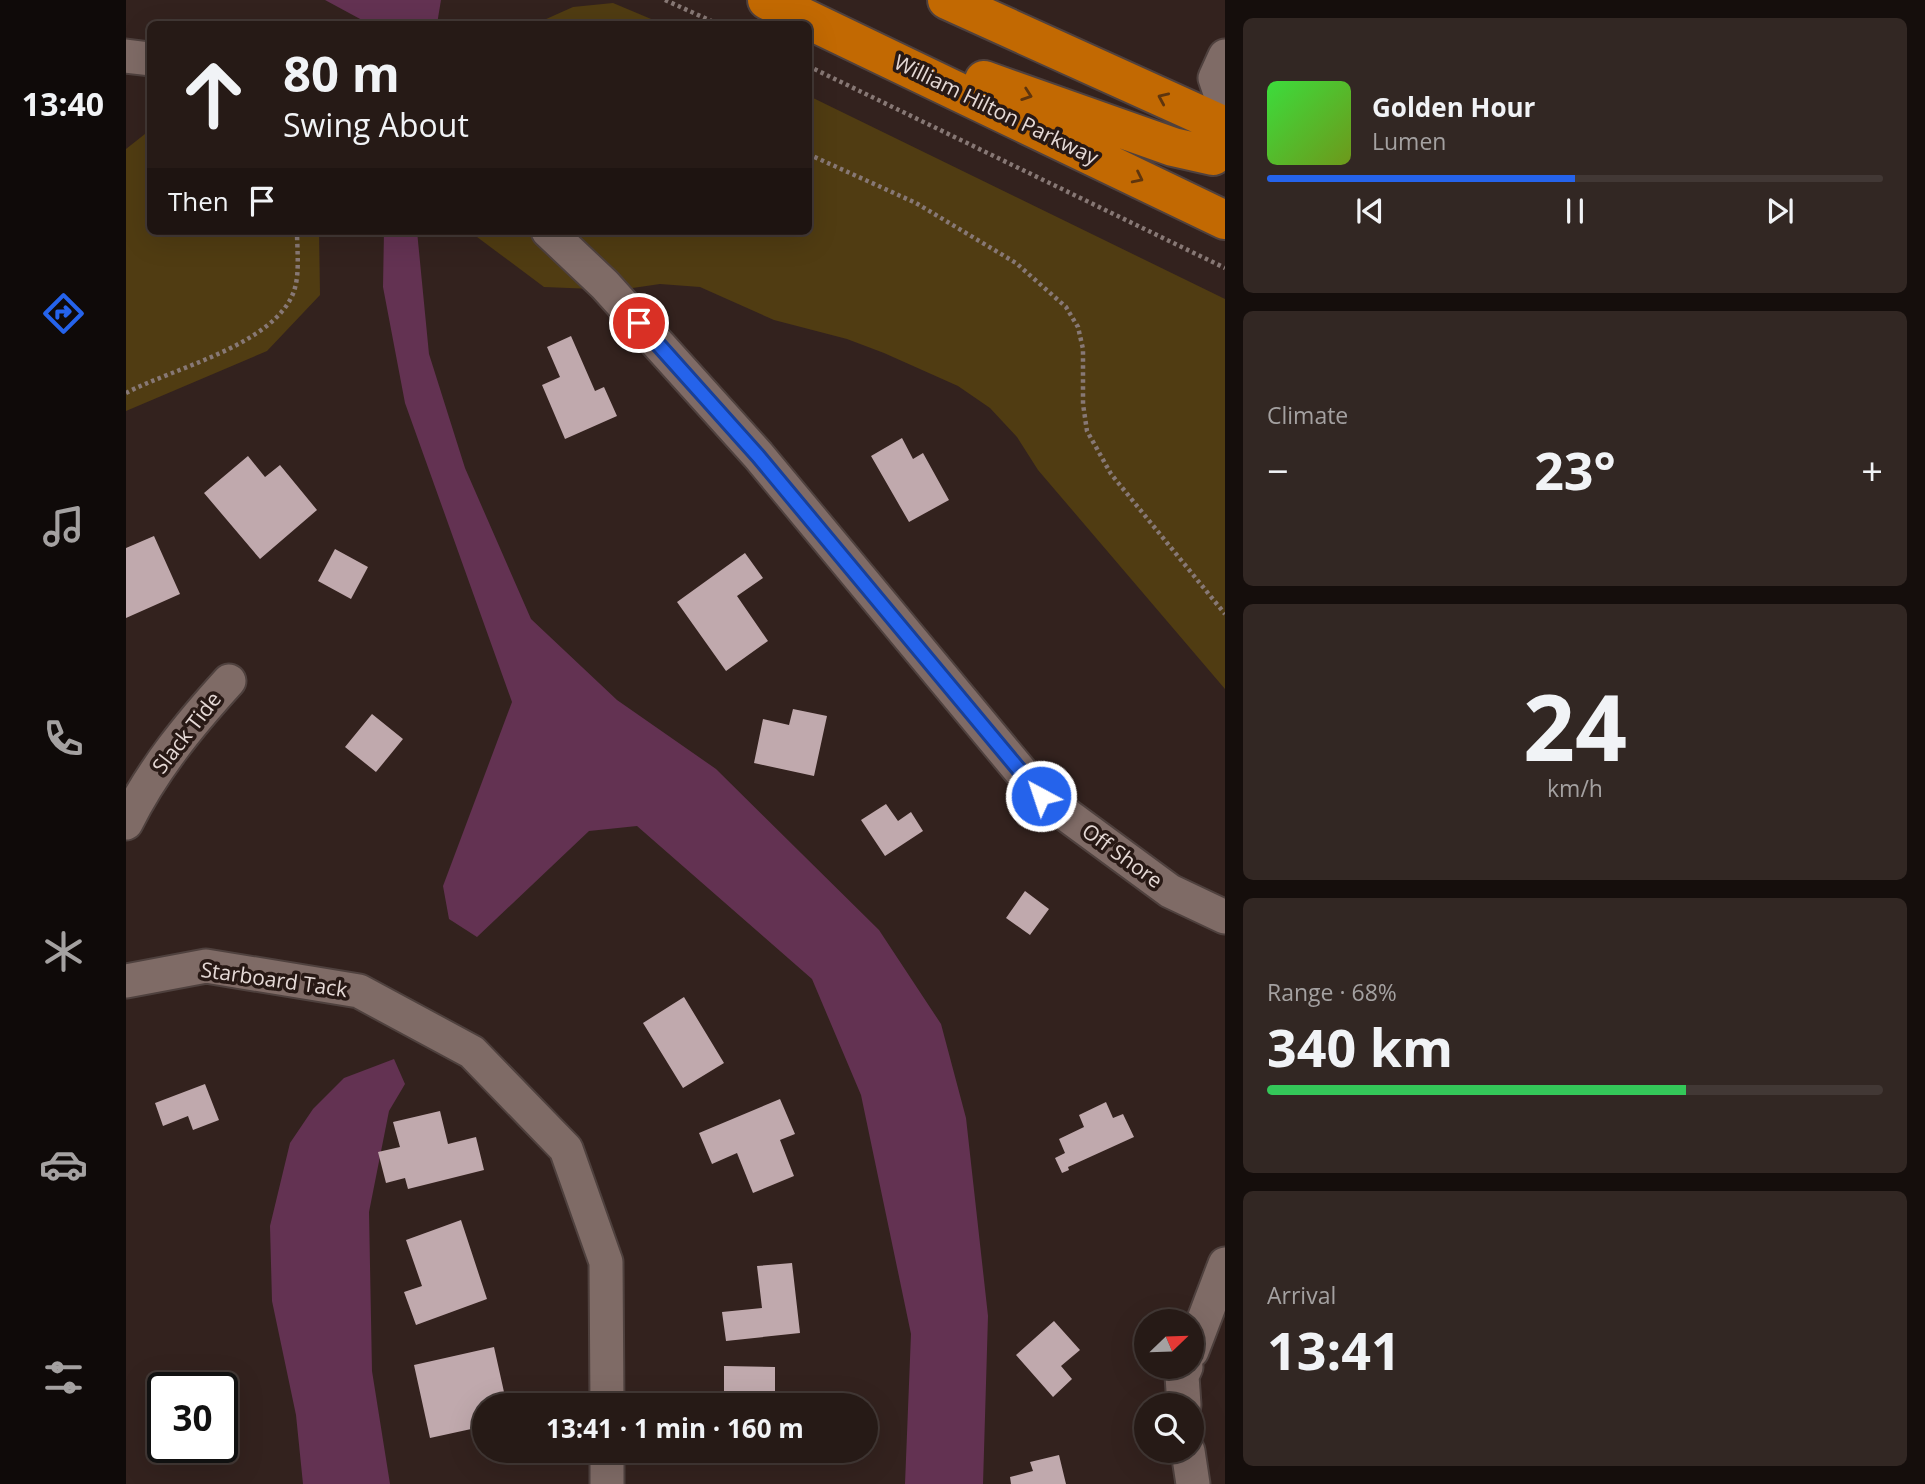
<!DOCTYPE html>
<html lang="en">
<head>
<meta charset="utf-8">
<style>
	body { margin:0; font-family:"Open Sans",sans-serif; background:#322723; color:#f1f3f6; height:100vh; display:flex; flex-direction:column; font-size:26px; white-space:nowrap }
	* { box-sizing:border-box; margin:0 }
	p { font-size:23px; color:#a4a1a1 }
	.icon { flex:none; width:38px; height:38px; fill:none; stroke:currentColor; stroke-width:2; stroke-linecap:round; stroke-linejoin:round }
	.map { position:relative; flex:1; overflow:hidden }
	.details { display:flex; flex-direction:column; gap:18px; padding:18px; background:#150e0c; width:700px }
	.details>* { flex:none }
	.hud { position:absolute; left:21px; top:21px; width:665px; height:214px; border-radius:10px; box-shadow:0 7px 28px #0002,0 0 0 2px #423835; background:#261a16; color:#f1f3f6; overflow:hidden }
	.needle { width:46px; rotate:67deg }
	.fabs { position:absolute; left:1008px; top:1309px; display:grid; gap:14px }
	.fabs a { display:grid; place-items:center; width:70px; height:70px; border-radius:50%; background:#261a16; box-shadow:0 7px 28px #0002,0 0 0 2px #423835; font-size:35px }
	.speed { position:absolute; left:21px; top:1372px; display:flex; gap:14px; font-size:35px; font-weight:700; text-align:center }
	.speed>* { display:grid; place-content:center; width:91px; height:91px; border-radius:50%; background:#261a16; box-shadow:0 7px 28px #0002,0 0 0 2px #423835; line-height:1 }
	.speed .limit { border:4px solid #111; border-radius:10px; background:#fff; color:#111 }
	.pin { position:absolute; display:grid; place-items:center; width:60px; height:60px; color:#fff; margin:-30px; border:4px solid #fff; border-radius:50%; box-shadow:0 2px 7px #0007 }
	.me { position:absolute; width:77px; margin:-38px; rotate:320deg; stroke-linejoin:round; filter:drop-shadow(0 0 5px #0008) }
	.turn { display:flex; align-items:center; gap:24px; height:147px; padding:0 21px; font-size:32px }
	.turn .icon { width:91px; height:91px; stroke-width:2.5 }
	.turn b { display:block; font-size:49px; line-height:60px }
	.then { display:flex; align-items:center; height:66px; padding:0 21px; background:#0003; gap:14px; font-size:26px }
	.big { font-size:52px; font-weight:700; line-height:1.1 }
	.details .widget { flex:1; display:flex; flex-direction:column; justify-content:center; gap:10px; min-width:0; padding:0 24px; border-radius:10px; background:#322723 }
	.details .dial { align-items:center; gap:0 }
	.dial b { font-size:91px; line-height:1 }
	.song { display:flex; align-items:center; gap:21px }
	.cover { width:84px; height:84px; border-radius:10px; background:linear-gradient(135deg,hsl(120 70% 55%),hsl(80 70% 35%)) }
	.played { height:7px; border-radius:4px; background:linear-gradient(90deg,#2563eb 50%,#423835 50%) }
	.keys { display:flex; justify-content:space-around; direction:ltr }
	.heat { display:flex; justify-content:space-between; align-items:center; font-size:38px; direction:ltr }
	.charge { height:10px; border-radius:5px; background:linear-gradient(90deg,#34c759 68%,#423835 0) }
	.trip { position:absolute; left:346px; top:1393px; width:406px; height:70px; border-radius:35px; background:#261a16; box-shadow:0 7px 28px #0002,0 0 0 2px #423835; font-weight:700; line-height:70px; text-align:center }
	main { display:flex; flex:1; min-height:0 }
	.tabs { display:flex; flex-direction:column; width:126px; justify-content:space-around; align-items:center; background:#0f0a09; color:#a4a1a1 }
	.tabs .icon { width:49px; height:49px }
	.tabs .selected { color:#2563eb }
	.tabs b { font-size:32px; color:#f1f3f6 }
	.map>svg:first-child { display:block }
</style>
</head>
<body>
<main>
<nav class="tabs">
<b>13:40</b>
<svg class="icon selected" aria-label="directions" viewBox="0 0 24 24"><path d="M12 3l9 9-9 9-9-9zM9 14v-3h6M13 9l2 2-2 2"/></svg>
<svg class="icon" aria-label="music" viewBox="0 0 24 24"><path d="M9 18V5l10-2v13"/><circle cx="6" cy="18" r="3"/><circle cx="16" cy="16" r="3"/></svg>
<svg class="icon" aria-label="phone" viewBox="0 0 24 24"><path d="M5 4h4l2 5-3 2q2 4 5 5l2-3 5 2v4C11 20 4 13 5 4z"/></svg>
<svg class="icon" aria-label="climate" viewBox="0 0 24 24"><path d="M12 3v18M4 7l16 10M4 17L20 7"/></svg>
<svg class="icon" aria-label="car" viewBox="0 0 24 24"><path d="M5 17H2v-5l4-1 3-4h7l3 4 3 1v5h-3M9 17h6M6 11h13"/><circle cx="7" cy="17" r="2"/><circle cx="17" cy="17" r="2"/></svg>
<svg class="icon" aria-label="filters" viewBox="0 0 24 24"><path d="M4 7h16M4 17h16"/><circle cx="9" cy="7" r="2"/><circle cx="15" cy="17" r="2"/></svg>
</nav>
<div class="map">
<svg width="1099" height="1484" viewBox="0 0 1099 1484">
	<rect width="100%" height="100%" fill="#33221e"/>
	<path fill="#503c12" d="M487,3L537,24H409L447,7Z
		M683,96L1099,299V689L912,470L891,437L864,408L832,386L758,353L721,339L648,320L574,287L534,284L493,290L418,287L343,231H682Z
		M24,130V231H193L194,295L141,351L0,411V149Z"/>
	<path fill="#633252" d="M199,0H315L311,24H238L236,20Z
		M258,231H291L303,354L339,468L405,619L491,700L590,769L753,930L815,1024L840,1118L862,1316L857,1484H779L785,1334L735,1095L686,979L511,826L463,831L351,937L323,919L317,886L386,702L279,403L257,287Z
		M268,1059L279,1084L263,1111L243,1212L246,1371L264,1484H177L170,1415L146,1301L144,1226L164,1143L187,1109L218,1078Z"/>
	<path fill="#c0a9ad" d="M445,336L469,391L478,387L491,416L439,439L416,385L434,377L421,347Z
		M776,438L787,459L797,453L823,500L783,522L745,456Z
		M122,456L139,477L154,465L191,510L134,559L78,493Z
		M28,536L54,594L0,618V548Z
		M209,549L242,567L225,599L192,581Z
		M619,553L637,578L611,596L642,641L600,671L551,602Z
		M667,709L701,716L688,776L628,763L637,719L663,725Z
		M246,714L277,739L250,772L219,747Z
		M760,804L772,821L785,812L797,831L759,856L735,820Z
		M899,891L923,909L904,935L880,918Z
		M558,997L598,1063L557,1088L517,1023Z
		M79,1084L93,1120L67,1130L62,1116L37,1126L29,1103Z
		M654,1099L669,1134L654,1140L668,1176L627,1193L611,1153L586,1164L573,1133Z
		M980,1102L987,1118L997,1114L1008,1137L942,1167L943,1170L936,1173L929,1158L939,1153L933,1139L958,1127L953,1115Z
		M314,1111L322,1144L350,1137L358,1170L282,1189L279,1178L260,1183L252,1152L274,1147L267,1122Z
		M335,1220L361,1299L290,1325L278,1292L296,1286L280,1240Z
		M666,1263L674,1333L600,1341L596,1312L636,1308L631,1266Z
		M928,1321L954,1350L935,1366L946,1379L927,1397L890,1355Z
		M368,1347L380,1401L369,1404L370,1405H359V1426L304,1438L288,1365Z
		M598,1366L649,1367V1405H578V1394H598Z
		M933,1455L940,1484H885L884,1477L907,1471L904,1462Z"/>
	<g fill="none" stroke-linecap="round" stroke-linejoin="round">
		<g stroke="#4f413e" stroke-width="37">
			<path id="minor" d="M0,56L24,59
				M1099,56L1089,78L1099,108
				M422,231L479,285L632,455L915,796L1044,891L1099,917
				M0,823C27,769 63,725 103,681
				M0,981L80,966L233,991L346,1052L440,1149L480,1262L481,1405
				M1066,1351L1099,1264
				M1058,1405L1056,1376L1060,1367
				M481,1451V1484
				M1062,1451L1067,1484"/>
		</g>
		<g stroke="#4f413e" stroke-width="42">
			<path id="highway" d="M641,0L1099,220
				M821,0L1099,126
				M858,80L1047,147L1087,156L1099,140"/>
		</g>
		<path stroke="#877875" stroke-width="4.5" stroke-dasharray="3.5 3.5" stroke-linecap="butt" d="M539,0L592,24
			M682,66L1099,268
			M682,154L790,203L890,263L940,307L952,327L957,349V404L961,431L985,474L1099,614
			M0,393C47,368 149,345 168,291C174,274 171,249 171,231"/>
		<use href="#minor" stroke="#7f6b66" stroke-width="33"/>
		<use href="#highway" stroke="#c26902" stroke-width="38"/>
	</g>
	<defs><path id="oneway-chevron" d="M-2-3.5L2.5 0L-2 3.5" fill="none" stroke-width="1.6" stroke-linecap="round" stroke-linejoin="round" transform="scale(1.75)"/></defs>
	<g stroke="#5e350e">
		<use href="#oneway-chevron" transform="translate(901 95) rotate(19)"/>
		<use href="#oneway-chevron" transform="translate(1037 98) rotate(-156)"/>
		<use href="#oneway-chevron" transform="translate(1012 178) rotate(26)"/>
	</g>
	<g fill="none" stroke-linecap="round" stroke-linejoin="round">
		<g stroke="#184099" stroke-width="18">
			<path id="route" d="M513,323L632,456L915,796"/>
		</g>
		<use href="#route" stroke="#2563eb" stroke-width="12"/>
	</g>
	<g text-anchor="middle" stroke-width="7" stroke-linejoin="round" paint-order="stroke">
		<g font-size="21" fill="#e5d9d6" stroke="#281915">
			<text transform="translate(870 110) rotate(26)" y="7">William Hilton Parkway</text>
			<text transform="translate(61 733) rotate(-52)" y="7">Slack Tide</text>
			<text transform="translate(996 856) rotate(36)" y="7">Off Shore</text>
			<text transform="translate(148 980) rotate(8)" y="7">Starboard Tack</text>
		</g>
	</g>
</svg>
<div class="fabs">
<a><svg class="needle" viewBox="-14 -14 28 28"><path d="M0-13l5 13h-10z" fill="#e53935"/><path d="M0 13l5-13h-10z" fill="#a4a1a1"/></svg></a>
<a><svg class="icon" aria-label="search" viewBox="0 0 24 24"><circle cx="10" cy="10" r="6"/><path d="M15 15l6 6"/></svg></a>
</div>
<div class="speed"><div class="limit">30</div></div>
<div class="pin" style="left:513px;top:323px;background:#d93025"><svg class="icon" aria-label="arrive" viewBox="0 0 24 24"><path d="M6 21V4h12l-3 4 3 4H6"/></svg></div>
<svg class="me" style="left:915px;top:796px" viewBox="-20 -20 40 40"><circle r="17" fill="#2563eb" stroke="#fff" stroke-width="3"/><path d="M0-11L8 9 0 5-8 9z" fill="#fff"/></svg>
<div class="trip">13:41 · 1 min · 160 m</div>
<div class="hud">
<div class="turn"><svg class="icon" aria-label="ahead" viewBox="0 0 24 24"><path d="M12 20V5M6 11l6-6 6 6"/></svg><div><b>80 m</b>Swing About</div></div>
<div class="then">Then<svg class="icon" aria-label="arrive" viewBox="0 0 24 24"><path d="M6 21V4h12l-3 4 3 4H6"/></svg></div>
</div>
</div>
<section class="details">
<div class="widget">
<div class="song"><i class="cover"></i><div><b>Golden Hour</b><p>Lumen</p></div></div>
<div class="played"></div>
<div class="keys"><svg class="icon" aria-label="previous" viewBox="0 0 24 24"><path d="M18 5L8 12l10 7zM5 5v14"/></svg><svg class="icon" aria-label="pause" viewBox="0 0 24 24"><path d="M8 5v14M16 5v14"/></svg><svg class="icon" aria-label="next" viewBox="0 0 24 24"><path d="M6 5l10 7-10 7zM19 5v14"/></svg></div>
</div>
<div class="widget"><p>Climate</p>
<div class="heat"><a>−</a><b class="big">23°</b><a>+</a></div>
</div>
<div class="widget dial"><b>24</b><p>km/h</p></div>
<div class="widget"><p>Range · 68%</p><b class="big">340 km</b><div class="charge"></div></div>
<div class="widget"><p>Arrival</p><b class="big">13:41</b></div>
</section>
</main>
</body>
</html>
